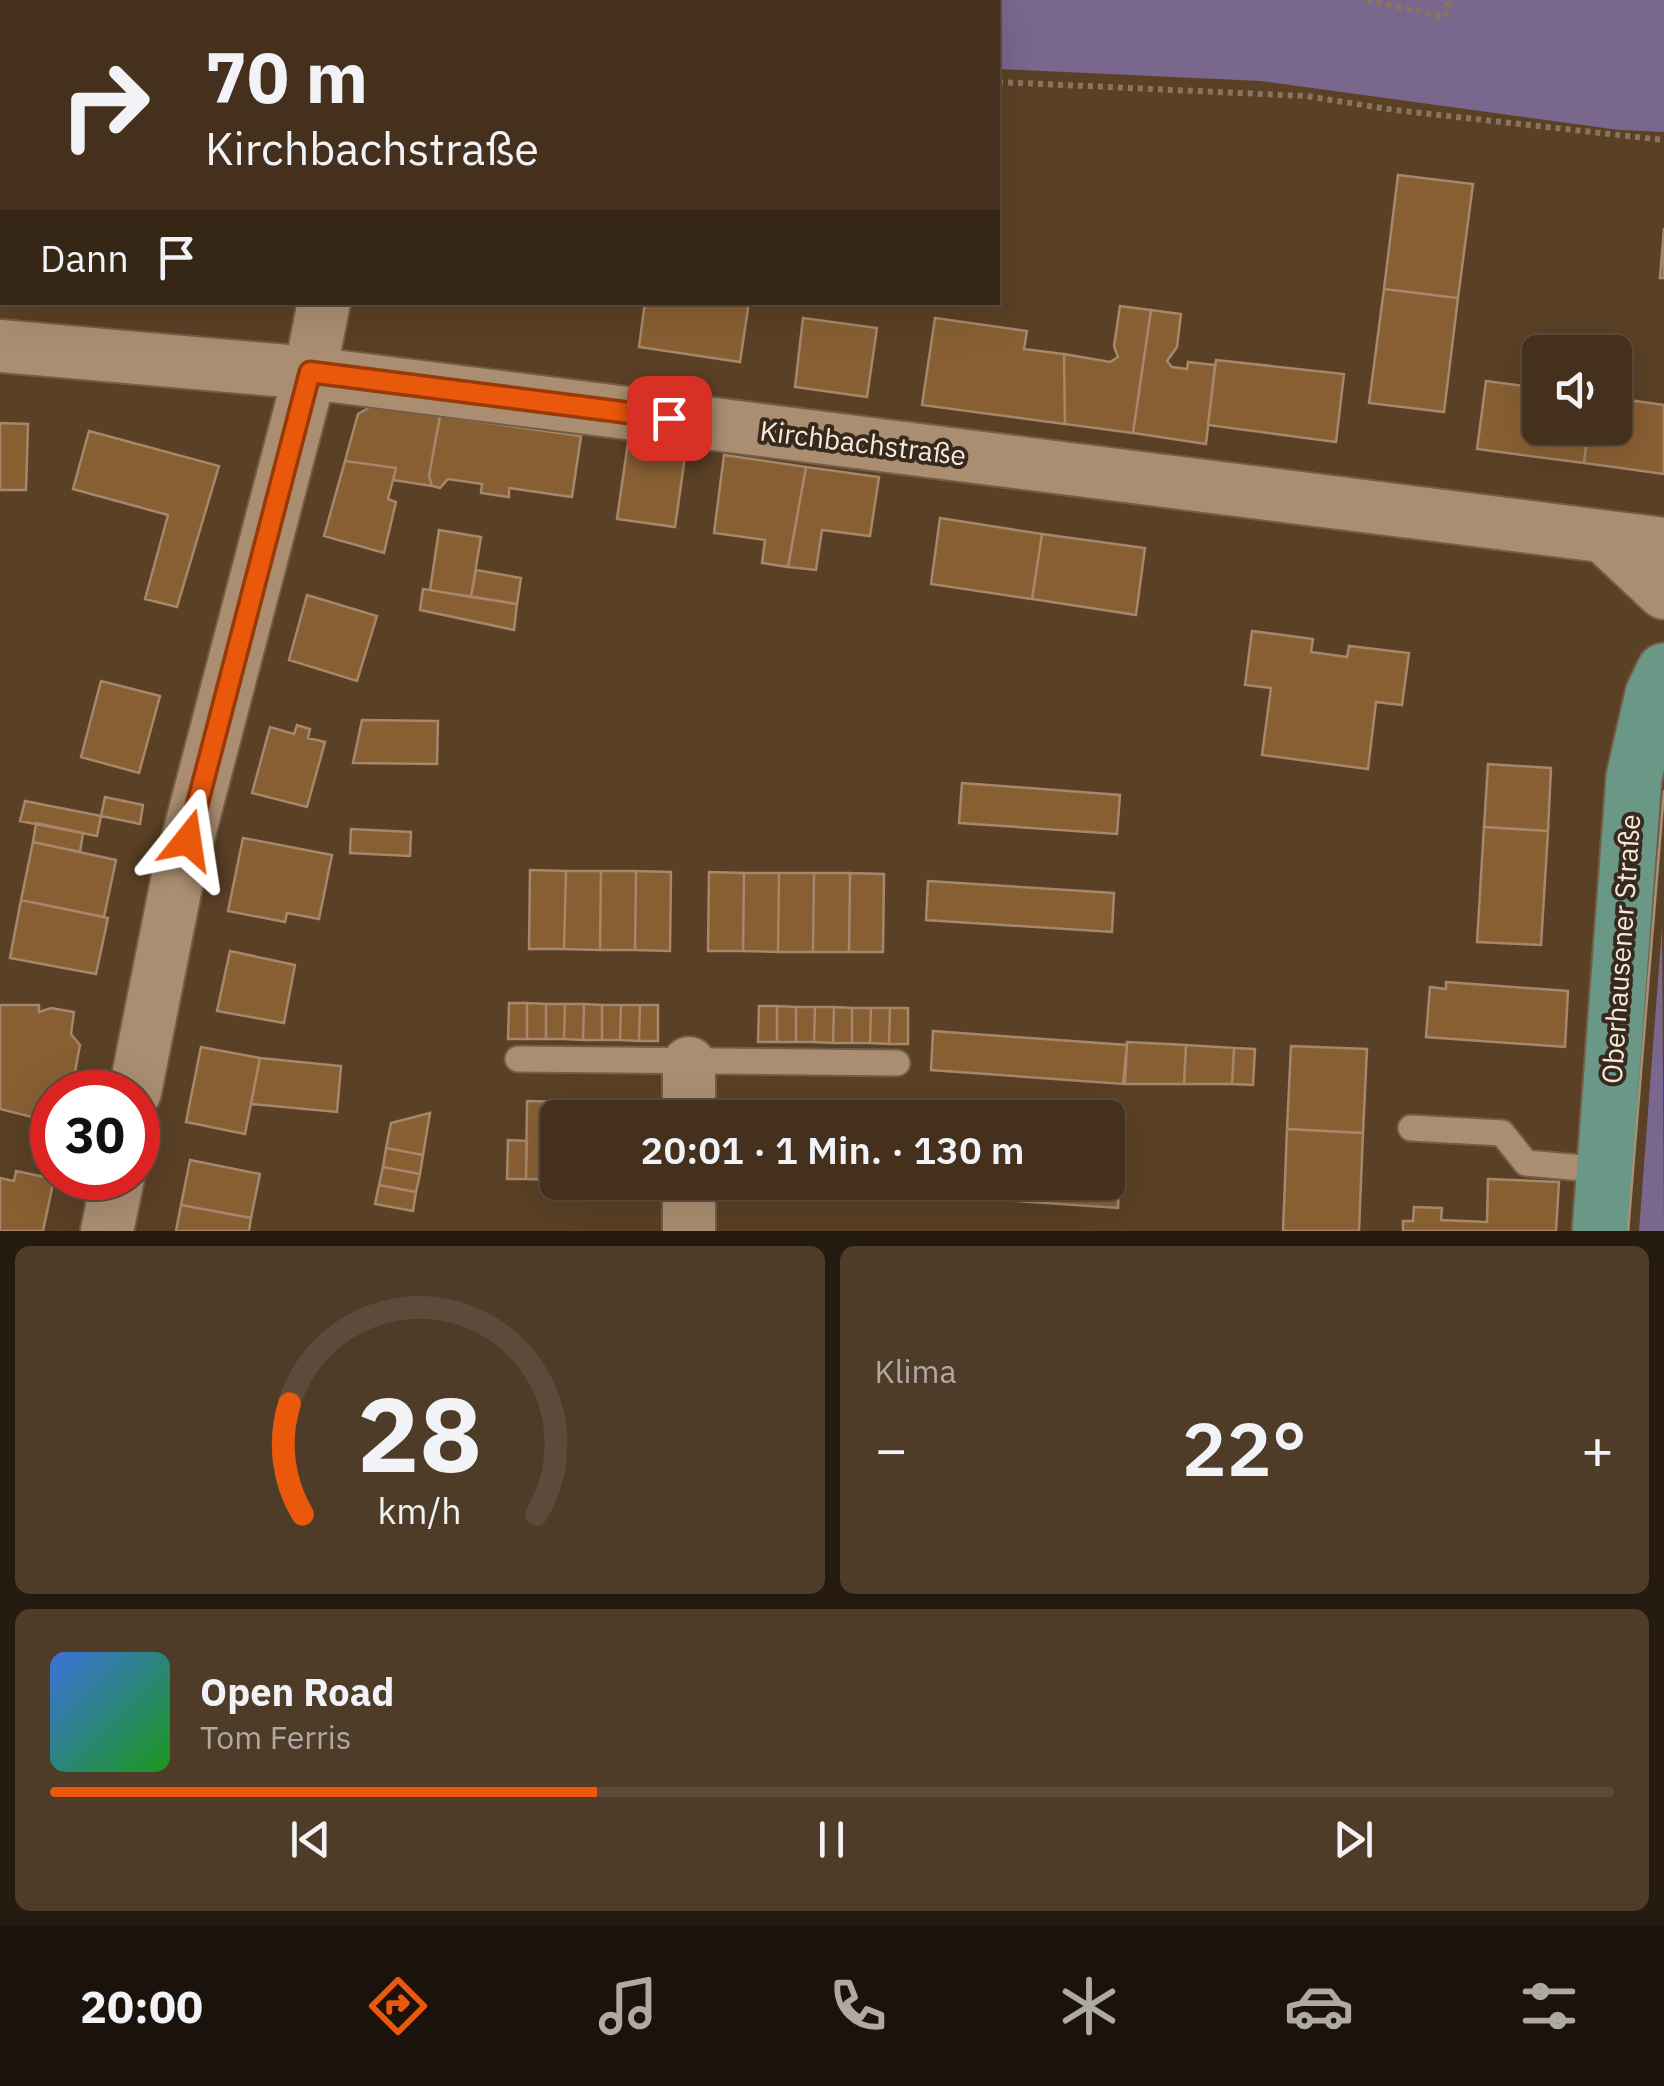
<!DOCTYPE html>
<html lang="de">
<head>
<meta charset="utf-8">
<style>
	body { margin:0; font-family:"IBM Plex Sans",sans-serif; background:#4e3c29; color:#f1f3f6; height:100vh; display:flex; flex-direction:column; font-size:38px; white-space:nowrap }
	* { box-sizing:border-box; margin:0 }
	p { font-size:32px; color:#afa9a3 }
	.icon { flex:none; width:55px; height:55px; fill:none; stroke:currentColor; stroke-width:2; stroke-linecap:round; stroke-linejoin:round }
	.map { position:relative; height:1231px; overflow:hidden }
	.panel { display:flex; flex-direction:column; gap:15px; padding:15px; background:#251a0f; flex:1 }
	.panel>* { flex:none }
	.banner { position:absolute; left:0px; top:0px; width:1000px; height:305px; box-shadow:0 10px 40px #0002,0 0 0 2px #5c4b3b; background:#44301c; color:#f1f3f6; overflow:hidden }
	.tools { position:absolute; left:1522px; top:335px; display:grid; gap:20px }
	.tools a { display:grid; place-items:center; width:110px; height:110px; border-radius:15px; background:#44301c; box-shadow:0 10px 40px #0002,0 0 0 2px #5c4b3b; font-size:50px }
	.speed { position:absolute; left:30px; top:1070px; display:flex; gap:20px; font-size:50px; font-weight:700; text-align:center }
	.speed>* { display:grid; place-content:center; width:130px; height:130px; border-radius:50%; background:#44301c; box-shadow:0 10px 40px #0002,0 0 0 2px #5c4b3b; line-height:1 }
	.speed .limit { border:15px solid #d22; background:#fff; color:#111 }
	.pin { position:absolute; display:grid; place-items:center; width:85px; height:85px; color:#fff; margin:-42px; border-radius:20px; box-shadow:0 5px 15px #0006 }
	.me { position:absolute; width:110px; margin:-55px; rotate:15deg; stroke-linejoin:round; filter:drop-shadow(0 0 8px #0008) }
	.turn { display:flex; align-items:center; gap:35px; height:210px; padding:0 40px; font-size:45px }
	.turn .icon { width:130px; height:130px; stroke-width:2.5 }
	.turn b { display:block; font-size:70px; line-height:85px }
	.then { display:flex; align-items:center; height:95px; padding:0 40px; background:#0003; gap:20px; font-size:38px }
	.big { font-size:75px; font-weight:600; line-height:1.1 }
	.panel .widget { flex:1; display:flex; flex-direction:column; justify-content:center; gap:15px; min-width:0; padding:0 35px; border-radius:15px; background:#4e3c29 }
	.panel .dial { align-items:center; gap:0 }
	.dial svg { height:260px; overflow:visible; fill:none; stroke:#5c4b3b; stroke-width:7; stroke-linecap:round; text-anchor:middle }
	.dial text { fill:#f1f3f6; stroke:none }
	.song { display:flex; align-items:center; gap:30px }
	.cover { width:120px; height:120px; border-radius:15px; background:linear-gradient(135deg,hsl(220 70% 55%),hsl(120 70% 35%)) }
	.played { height:10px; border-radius:5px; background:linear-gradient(90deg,#ea580c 35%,#5c4b3b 35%) }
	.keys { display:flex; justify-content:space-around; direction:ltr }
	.heat { display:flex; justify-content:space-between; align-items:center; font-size:55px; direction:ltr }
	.panel .tiles { flex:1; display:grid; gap:15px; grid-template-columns:1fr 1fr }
	.widget:last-child { grid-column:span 2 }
	.trip { position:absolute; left:540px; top:1100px; width:585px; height:100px; border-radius:15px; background:#44301c; box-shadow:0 10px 40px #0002,0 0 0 2px #5c4b3b; font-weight:600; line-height:100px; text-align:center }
	.menu { display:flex; height:160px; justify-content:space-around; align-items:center; background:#1b130b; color:#afa9a3 }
	.menu .icon { width:70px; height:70px }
	.menu .selected { color:#ea580c }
	.menu b { font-size:45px; color:#f1f3f6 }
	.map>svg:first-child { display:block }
</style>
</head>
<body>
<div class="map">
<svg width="1664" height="1231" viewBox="0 0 1664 1231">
	<rect width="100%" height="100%" fill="#5a4025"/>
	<path fill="#7a678d" d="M507,0H1664V132L1619,130L1261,81L998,69V2Z
		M1662,927L1664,1231H1639Z"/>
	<path fill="#885f33" stroke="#a5886b" stroke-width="2.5" d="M1398,175L1473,184L1458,298L1384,289Z
		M1664,228V278H1660Z
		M1384,289L1458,298L1444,412L1369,403Z
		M645,302H749L740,362L639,347Z
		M1120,306L1151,310L1133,433L1065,424L1064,354L1110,362L1118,357L1114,346Z
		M1151,310L1181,314L1177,347L1167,361L1172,367L1187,369L1188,362L1215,365L1206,444L1133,433Z
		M803,318L877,328L867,397L795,387Z
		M935,318L1027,331L1024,349L1064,354L1065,424L922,405Z
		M1216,360L1344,374L1336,442L1208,425Z
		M1486,381L1540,388V428H1588L1584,463L1477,449Z
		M1615,398L1664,405V474L1584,463L1588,428H1615Z
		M370,407L440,416L429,476L432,486L393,480L396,468L345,461L358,414Z
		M440,416L581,436L572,497L509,488V497L481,493L482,484L448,479L440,488L432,486L429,476Z
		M0,423L28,424L26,490H0Z
		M89,431L219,466L177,607L145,599L168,515L73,489Z
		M628,442L686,450L675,527L617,519Z
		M724,455L806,467L788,567L762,563L765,540L714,533Z
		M345,461L396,468L388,499L396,502L384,553L324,536Z
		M806,467L879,477L870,536L822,530L816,570L788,567Z
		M940,518L1042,534L1032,599L931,584Z
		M439,530L481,537L471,597L430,590Z
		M1042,534L1145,548L1136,615L1032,599Z
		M476,570L521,578L517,604L471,597Z
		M423,589L517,604L514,630L420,610Z
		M307,595L377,616L357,681L289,660Z
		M1252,631L1313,639L1311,652L1347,657L1349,646L1409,653L1402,705L1376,702L1368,769L1262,755L1271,688L1245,685Z
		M101,681L160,696L139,773L81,757Z
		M362,720L438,721L437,764L353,763Z
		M297,725L310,729L308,738L325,742L307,807L252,793L270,727L294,734Z
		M1488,764L1551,768L1548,831L1484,827Z
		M962,783L1120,795L1117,834L959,823Z
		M105,797L143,805L140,824L101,816Z
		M25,801L101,816L97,836L20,821Z
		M36,823L83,833L80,852L33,842Z
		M1484,827L1548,831L1541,945L1477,942Z
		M351,829L411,832L410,856L350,853Z
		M243,838L332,855L319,919L287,913L285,922L228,911Z
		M33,842L116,860L104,917L21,900Z
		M530,870L566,871L564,949H529Z
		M566,871H601L600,950L564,949Z
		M601,871H636L635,950H600Z
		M636,871L671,872L670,951L635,950Z
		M709,872L744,873L743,951H708Z
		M744,873H779L778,952L743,951Z
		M779,873H814L813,952H778Z
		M814,873H850L849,952H813Z
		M850,873L884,874L883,952H849Z
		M928,881L1114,893L1112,932L926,920Z
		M21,900L108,918L96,974L10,958Z
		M230,951L295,965L284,1023L217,1011Z
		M1446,982L1568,991L1565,1047L1426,1037L1430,987L1446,989Z
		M509,1003H527V1039H508Z
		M527,1003L546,1004V1039H527Z
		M546,1004H565L564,1039H546Z
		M565,1004H584L583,1040L564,1039Z
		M584,1004L602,1005V1040H583Z
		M0,1005H39V1012L51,1008L74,1012L71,1034L80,1045L73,1083L63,1081L61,1092H52V1122L0,1109Z
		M602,1005H621L620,1040H602Z
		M621,1005H640L639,1041L620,1040Z
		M640,1005H658V1041H639Z
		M759,1006H777V1042H758Z
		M777,1006L796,1007V1042H777Z
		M796,1007H815L814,1042H796Z
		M815,1007H834L833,1043L814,1042Z
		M834,1007L852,1008V1043H833Z
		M852,1008H871L870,1043H852Z
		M871,1008H890L889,1044L870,1043Z
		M890,1008H908V1044H889Z
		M933,1031L1127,1045L1123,1084L931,1070Z
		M1127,1042L1186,1045L1184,1084H1125Z
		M1186,1045L1234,1048L1232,1084H1184Z
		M1291,1046L1367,1049L1363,1133L1287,1129Z
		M201,1047L260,1058L245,1134L186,1122Z
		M1234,1048L1255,1049L1253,1085L1232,1084Z
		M260,1058L341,1066L337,1112L251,1104Z
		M527,1101L564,1102V1118H558V1180L526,1179Z
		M564,1102H600L599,1118H564Z
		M600,1102H636V1118H599Z
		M744,1103L781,1104V1118H744Z
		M781,1104L817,1105V1118H781Z
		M817,1105H853V1118H817Z
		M853,1105H890V1118H853Z
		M430,1113L423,1155L386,1148L391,1123Z
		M1287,1129L1363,1133L1359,1231H1283Z
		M508,1140L527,1141L526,1179H507Z
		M386,1148L423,1155L420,1174L383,1167Z
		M190,1160L260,1174L251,1218L181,1205Z
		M383,1167L420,1174L416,1192L379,1185Z
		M16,1171L54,1179L43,1231H0V1178L14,1181Z
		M1108,1171L1120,1172L1118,1208L931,1195L932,1182H1108Z
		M1488,1179L1559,1182L1556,1231H1403V1221H1413L1414,1207L1442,1208L1441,1220L1487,1222Z
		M724,1182H743V1188L724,1187Z
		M379,1185L416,1192L413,1211L375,1204Z
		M181,1205L251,1218L249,1231H176Z"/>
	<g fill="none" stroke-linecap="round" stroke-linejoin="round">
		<g stroke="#735d44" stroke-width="29">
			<path id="lane" d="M518,1059L897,1063
				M1411,1128L1502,1133L1526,1163L1605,1170"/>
		</g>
		<g stroke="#735d44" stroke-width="56">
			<path id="street" d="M413,2L414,0
				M0,346L310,373L1664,544
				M1605,538L1664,593
				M689,1063V1118
				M135,1092L178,876L310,373L324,302
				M689,1182V1231
				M107,1231L118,1178"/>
		</g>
		<g stroke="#735d44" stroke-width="59">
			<path id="primary" d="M1600,1231L1634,777L1653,694L1664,671"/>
		</g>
		<path stroke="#8b745d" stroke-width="6" stroke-dasharray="5 5" stroke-linecap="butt" d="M1367,0L1445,17L1449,0
			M0,9L2,10
			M998,82L1306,96L1394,110L1664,140"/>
		<use href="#lane" stroke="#ab8e71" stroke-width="25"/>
		<use href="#street" stroke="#ab8e71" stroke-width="52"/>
		<use href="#primary" stroke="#6a9786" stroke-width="55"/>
		<path stroke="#a5907a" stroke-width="2.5" d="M1628,1231L1664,791"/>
	</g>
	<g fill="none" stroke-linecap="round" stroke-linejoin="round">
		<g stroke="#983908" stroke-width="25">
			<path id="route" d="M188,840L310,372L669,418"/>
		</g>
		<use href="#route" stroke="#ea580c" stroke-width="18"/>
	</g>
	<g text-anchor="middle" stroke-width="8" stroke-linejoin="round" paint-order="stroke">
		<g font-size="28" fill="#f9e9d9" stroke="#362a1e">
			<text transform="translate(863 443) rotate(7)" y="10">Kirchbachstraße</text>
			<text transform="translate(1621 949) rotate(-86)" y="10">Oberhausener Straße</text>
		</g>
	</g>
</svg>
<div class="tools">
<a><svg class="icon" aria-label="sound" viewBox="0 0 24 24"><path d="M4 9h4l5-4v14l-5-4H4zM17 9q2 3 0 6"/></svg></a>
</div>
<div class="speed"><div class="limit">30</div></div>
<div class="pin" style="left:669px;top:418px;background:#d93025"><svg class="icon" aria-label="arrive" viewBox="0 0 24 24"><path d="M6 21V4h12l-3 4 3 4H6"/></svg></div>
<svg class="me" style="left:188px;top:840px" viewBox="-20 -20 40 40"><path d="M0-17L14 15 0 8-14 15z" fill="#ea580c" stroke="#fff" stroke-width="4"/></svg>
<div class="trip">20:01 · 1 Min. · 130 m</div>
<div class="banner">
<div class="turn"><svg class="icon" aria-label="right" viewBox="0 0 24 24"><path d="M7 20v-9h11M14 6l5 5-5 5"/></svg><div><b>70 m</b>Kirchbachstraße</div></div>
<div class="then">Dann<svg class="icon" aria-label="arrive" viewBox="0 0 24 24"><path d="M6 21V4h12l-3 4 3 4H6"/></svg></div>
</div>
</div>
<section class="panel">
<div class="tiles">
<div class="widget dial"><svg viewBox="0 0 100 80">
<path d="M14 69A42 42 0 1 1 86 69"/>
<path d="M14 69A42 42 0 0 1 10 35" stroke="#ea580c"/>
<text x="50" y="56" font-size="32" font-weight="700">28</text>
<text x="50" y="72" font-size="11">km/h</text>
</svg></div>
<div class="widget"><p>Klima</p>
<div class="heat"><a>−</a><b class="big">22°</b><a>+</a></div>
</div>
<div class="widget">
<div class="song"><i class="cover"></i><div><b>Open Road</b><p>Tom Ferris</p></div></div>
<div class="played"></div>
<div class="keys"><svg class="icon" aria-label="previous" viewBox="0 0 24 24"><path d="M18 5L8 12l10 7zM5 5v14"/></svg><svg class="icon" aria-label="pause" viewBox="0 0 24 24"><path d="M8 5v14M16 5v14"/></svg><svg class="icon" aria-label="next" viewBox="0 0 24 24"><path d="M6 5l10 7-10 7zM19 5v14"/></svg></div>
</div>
</div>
</section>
<nav class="menu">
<b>20:00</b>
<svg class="icon selected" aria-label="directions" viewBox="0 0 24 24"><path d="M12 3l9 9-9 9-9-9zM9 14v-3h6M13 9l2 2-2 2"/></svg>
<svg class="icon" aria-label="music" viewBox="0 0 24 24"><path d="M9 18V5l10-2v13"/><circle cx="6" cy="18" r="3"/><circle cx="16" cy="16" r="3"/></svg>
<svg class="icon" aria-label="phone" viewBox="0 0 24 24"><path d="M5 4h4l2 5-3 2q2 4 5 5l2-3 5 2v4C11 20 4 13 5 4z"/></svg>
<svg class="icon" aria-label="climate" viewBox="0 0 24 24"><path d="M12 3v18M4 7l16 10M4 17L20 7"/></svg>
<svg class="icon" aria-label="car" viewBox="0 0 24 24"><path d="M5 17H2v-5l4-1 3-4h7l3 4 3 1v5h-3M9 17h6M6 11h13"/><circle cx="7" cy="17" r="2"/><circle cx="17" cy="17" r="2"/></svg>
<svg class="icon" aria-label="filters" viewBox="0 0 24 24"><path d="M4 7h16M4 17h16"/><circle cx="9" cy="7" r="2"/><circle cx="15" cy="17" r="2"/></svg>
</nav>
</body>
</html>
